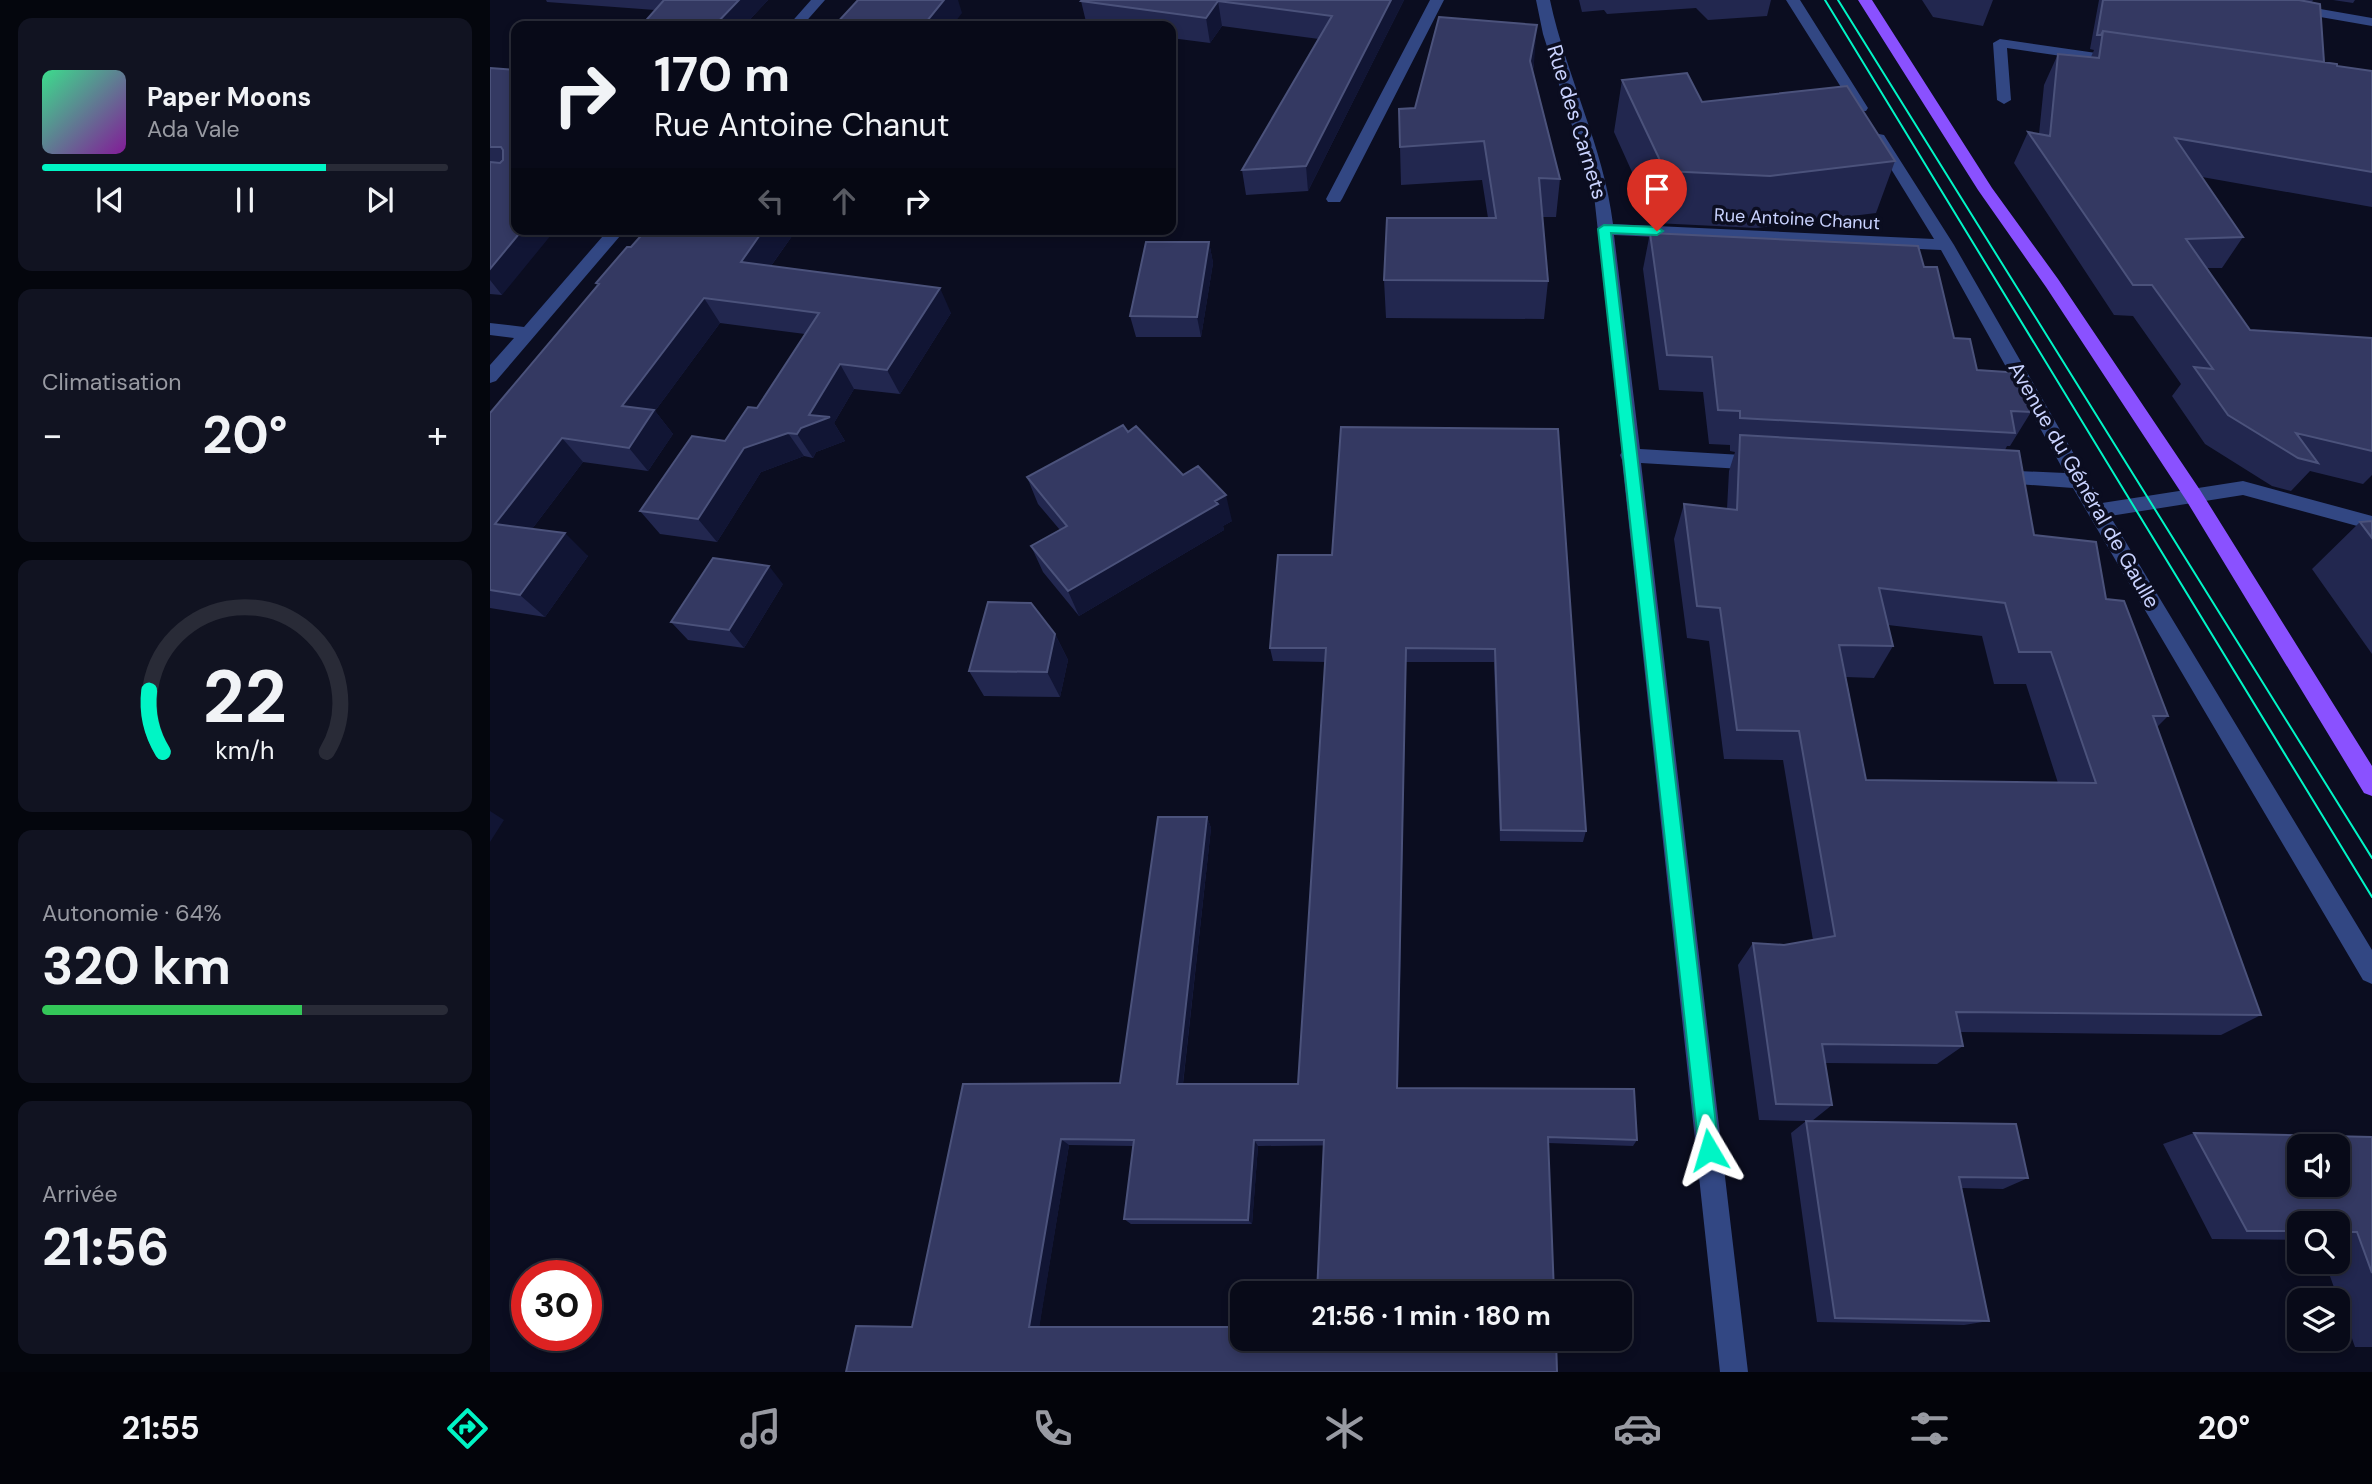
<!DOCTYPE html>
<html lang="fr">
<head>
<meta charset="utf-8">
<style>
	body { margin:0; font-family:"DM Sans",sans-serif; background:#111321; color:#f1f3f6; height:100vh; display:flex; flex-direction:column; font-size:26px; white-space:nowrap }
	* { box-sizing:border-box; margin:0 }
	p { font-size:23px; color:#989aa2 }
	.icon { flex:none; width:38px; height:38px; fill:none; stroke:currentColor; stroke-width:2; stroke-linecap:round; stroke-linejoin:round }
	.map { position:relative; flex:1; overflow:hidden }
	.panel { display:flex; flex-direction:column; gap:18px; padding:18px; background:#04060d; width:490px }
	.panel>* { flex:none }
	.guide { position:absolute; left:21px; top:21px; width:665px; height:214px; border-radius:14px; box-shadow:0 4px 10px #0003,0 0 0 2px #292b37; background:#080a18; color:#f1f3f6; overflow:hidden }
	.controls { position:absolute; left:1797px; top:1134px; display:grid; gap:14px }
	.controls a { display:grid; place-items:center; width:63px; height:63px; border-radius:14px; background:#080a18; box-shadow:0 4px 10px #0003,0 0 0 2px #292b37; font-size:35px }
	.speed { position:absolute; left:21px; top:1260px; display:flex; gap:14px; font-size:35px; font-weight:700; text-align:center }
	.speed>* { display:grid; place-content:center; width:91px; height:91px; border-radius:50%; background:#080a18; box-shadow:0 4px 10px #0003,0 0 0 2px #292b37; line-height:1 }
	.speed .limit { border:10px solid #d22; background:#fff; color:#111 }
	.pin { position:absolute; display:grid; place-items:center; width:60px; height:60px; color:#fff; margin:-72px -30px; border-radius:50% 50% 50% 0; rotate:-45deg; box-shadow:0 0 7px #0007 }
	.pin .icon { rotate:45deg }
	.me { position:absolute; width:77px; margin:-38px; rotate:353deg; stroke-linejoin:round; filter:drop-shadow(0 0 5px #0008) }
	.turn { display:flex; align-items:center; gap:24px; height:147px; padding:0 28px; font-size:32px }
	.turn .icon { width:91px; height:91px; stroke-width:2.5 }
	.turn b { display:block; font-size:49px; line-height:60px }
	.lanes { display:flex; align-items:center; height:66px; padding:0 28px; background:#0003; justify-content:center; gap:35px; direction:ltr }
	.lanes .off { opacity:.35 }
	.big { font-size:52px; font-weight:700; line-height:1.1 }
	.panel .widget { flex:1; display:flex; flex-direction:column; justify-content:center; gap:10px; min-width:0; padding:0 24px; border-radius:14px; background:#111321 }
	.panel .dial { align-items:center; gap:0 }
	.dial svg { height:182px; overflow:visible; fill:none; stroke:#292b37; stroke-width:7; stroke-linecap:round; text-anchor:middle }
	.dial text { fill:#f1f3f6; stroke:none }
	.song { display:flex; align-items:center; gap:21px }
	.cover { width:84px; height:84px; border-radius:10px; background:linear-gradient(135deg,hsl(150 70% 55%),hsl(290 70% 35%)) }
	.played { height:7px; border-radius:4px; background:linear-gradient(90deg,#00f5c5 70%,#292b37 70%) }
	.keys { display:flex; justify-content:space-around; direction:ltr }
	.heat { display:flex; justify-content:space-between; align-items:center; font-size:38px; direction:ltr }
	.charge { height:10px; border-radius:5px; background:linear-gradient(90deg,#34c759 64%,#292b37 0) }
	.trip { position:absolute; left:740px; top:1281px; width:402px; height:70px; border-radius:14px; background:#080a18; box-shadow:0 4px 10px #0003,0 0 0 2px #292b37; font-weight:700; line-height:70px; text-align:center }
	.tab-bar { display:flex; height:112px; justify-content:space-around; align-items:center; background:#03040a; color:#989aa2 }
	.tab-bar .icon { width:49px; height:49px }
	.tab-bar .current { color:#00f5c5 }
	.tab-bar b { font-size:32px; color:#f1f3f6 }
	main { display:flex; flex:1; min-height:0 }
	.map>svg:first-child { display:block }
</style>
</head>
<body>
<main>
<section class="panel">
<div class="widget">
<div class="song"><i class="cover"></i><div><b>Paper Moons</b><p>Ada Vale</p></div></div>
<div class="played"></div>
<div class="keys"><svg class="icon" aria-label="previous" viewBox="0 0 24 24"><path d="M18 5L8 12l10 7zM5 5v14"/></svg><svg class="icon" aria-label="pause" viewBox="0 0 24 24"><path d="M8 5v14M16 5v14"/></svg><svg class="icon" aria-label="next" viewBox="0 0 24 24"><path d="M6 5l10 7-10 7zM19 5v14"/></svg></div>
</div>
<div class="widget"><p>Climatisation</p>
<div class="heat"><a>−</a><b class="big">20°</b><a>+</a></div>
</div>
<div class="widget dial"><svg viewBox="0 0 100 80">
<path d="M14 69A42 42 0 1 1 86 69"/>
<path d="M14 69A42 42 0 0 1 8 42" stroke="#00f5c5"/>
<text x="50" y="56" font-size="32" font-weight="700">22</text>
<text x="50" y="72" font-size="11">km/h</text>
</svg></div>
<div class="widget"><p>Autonomie · 64%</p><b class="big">320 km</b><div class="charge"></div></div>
<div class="widget"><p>Arrivée</p><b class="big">21:56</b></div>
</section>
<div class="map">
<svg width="1882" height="1372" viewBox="0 0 1882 1372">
	<rect width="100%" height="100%" fill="#0b0d20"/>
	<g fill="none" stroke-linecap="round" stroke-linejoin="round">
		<path fill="#324783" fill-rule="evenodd" d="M321,0H335L312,26H298Z
			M940,0H954L852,199L850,202H838L836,199Z
			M1046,0H1060C1076,76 1114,147 1123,224L1444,239L1382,138L1389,134L1394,135L1464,245L1612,503L1753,481L1882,516V530L1753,495L1620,516L1882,950V984L1873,980L1583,488L1500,482L1498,477L1500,472L1507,470L1575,473L1451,250L1124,235L1150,449L1269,456L1276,458L1278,463L1276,468L1269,470L1151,463L1258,1372H1230L1132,460L1130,455L1132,452L1104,195L1053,34Z
			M1296,0H1310L1378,108L1376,111H1366Z
			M1748,0H1778L1882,18V26L1755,4Z
			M1510,39L1627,56L1634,60L1627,64L1517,48L1521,100L1514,104L1507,100L1503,43Z
			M119,229H136L6,381L0,383V365L24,338L0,335V323L34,327Z"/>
		<path fill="#8a51ff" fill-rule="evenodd" d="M1368,0H1382L1502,188L1568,279L1710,490L1882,766V796L1874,793L1696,500L1556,287L1488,190Z"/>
		<path stroke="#00f5c5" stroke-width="2" d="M1335,0L1882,897
			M1348,0L1882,858"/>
	</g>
	<path fill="#22274f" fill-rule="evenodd" d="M56,0H278L254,26H151L165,10L57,2Z
		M592,0H914L818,191L756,195L752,170L829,39L732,26L720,43L681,38V26H597L591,1Z
		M1089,0H1281L1277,16L1218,20L1206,8L1117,14L1114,10L1092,12Z
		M1432,0H1503L1493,26L1443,17Z
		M1609,0H1823L1822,2L1834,62L1847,66L1882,71V207L1712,177L1753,237L1732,268H1717L1760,330L1882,338V475L1873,484L1820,471L1801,491L1782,486L1715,444L1682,396L1691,384L1643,316L1624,315L1524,163L1538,132L1549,134L1554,85L1568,54L1601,57L1604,50L1600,49Z
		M1843,0H1865L1863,3Z
		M1044,63L1043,71L1070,179L1066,217H1052L1058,281L1054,319L896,318L894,280L998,218L992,180L911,185L909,109L925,108Z
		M0,68L26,70L12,295L0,294Z
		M1132,80L1212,102L1405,161L1386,213L1266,228L1165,223L1124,132Z
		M157,229H307L281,266L461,313L410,394L364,389L344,423L355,441L326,452L323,458L314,456L271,472L227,542L170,534L150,511L235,441L267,408L315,334L230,323L165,411L183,434L158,471L93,462L42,529L98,556L55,617L0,608V413L108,286L106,283L141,247Z
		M1160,233L1434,267L1464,338L1487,370L1541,412L1520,446H1517L1515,450L1544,535L1616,599L1678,716L1667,727L1771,1015L1731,1035L1470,1032L1473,1046L1447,1064L1335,1063L1342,1105L1322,1121L1538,1178L1513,1189L1471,1188L1499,1321L1474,1325L1327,1322L1301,1133L1316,1121L1269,1120L1248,965L1263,943L1294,945L1323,940L1293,760L1234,759L1219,641L1197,638L1184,539L1194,504L1237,509L1239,471L1245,452L1240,451V445L1219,444L1213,392L1169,390L1153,269ZM1398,625L1492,636L1504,684H1536L1568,783L1376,780L1356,677L1384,678L1403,646Z
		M719,242L723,263L711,337H646L640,316Z
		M1068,429L1096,831L1093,842L1010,841L1004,662H916L908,1088L1147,1140L1143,1146L1058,1143L768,1146L762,1224H641L634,1219L643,1146L579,1145L549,1327H422L473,1084L630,1083L717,817L721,828L693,1084H808L836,662L783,661L780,648L842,555Z
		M638,432L693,475L742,521L733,526L734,530L589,616L553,572L541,546L570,530L548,504L537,477Z
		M1882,521V654L1822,569L1870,522Z
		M293,584L254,648L198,640L181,622Z
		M565,634L578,660L570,697L494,696L479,671Z
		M1704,1133L1882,1137V1347H1865L1835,1262H1848V1223H1810V1240L1722,1239L1673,1144Z"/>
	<path fill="#111534" d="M249,0H278L254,26H224Z
		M454,0H468L472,13L462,26H433Z
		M901,0H914L818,191L816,166Z
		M728,1L732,26L720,43L716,18Z
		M1047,25L1044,63L1037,100L1040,61Z
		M33,229H66L12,295L0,280V269Z
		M274,229H307L266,287L251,262Z
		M719,242L723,263L711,337L707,317Z
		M450,288L461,313L410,394L397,370Z
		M214,298L230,323L165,411L183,434L158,471L139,448L132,406Z
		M350,364L364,389L344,423L355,441L326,452L323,458L307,434Z
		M298,433L314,456L271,472L227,542L208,519L254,448Z
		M72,438L93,462L29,546L5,524Z
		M736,495L742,521L733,526L734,530L589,616L578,591Z
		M75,533L98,556L55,617L30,595Z
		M279,566L293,584L254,648L239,630Z
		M565,634L578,660L570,697L557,672Z
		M916,648V662L908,1095L907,1088Z
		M0,811L14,820L0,842Z
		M717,817L721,828L692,1091L687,1084Z
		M571,1139L579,1145L549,1329L539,1327Z
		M764,1140L768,1146L762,1224L758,1220Z"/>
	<path fill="#343962" stroke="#4b527b" stroke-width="2" fill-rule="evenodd" d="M174,0H249L224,26H151Z
		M368,0H454L433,26H344Z
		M592,0H901L816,166L752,170L842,16L728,1L716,18L591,1Z
		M1613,0H1809L1830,4L1834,62L1613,31L1611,35H1607Z
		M949,17L1047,25L1040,61L1070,179L1049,178L1058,281L894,280L897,218H1006L994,141L910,147L909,109L925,108Z
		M1613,31L1847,64V66L1882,71V172L1685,138L1753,237L1696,239L1760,330L1882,338V451L1806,433L1828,463L1808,458L1738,415L1704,367L1723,369L1662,285H1643L1538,132L1560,136L1568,54L1609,58Z
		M0,68L26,70V229H33L0,269V162L10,163L13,160V150L11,147H0Z
		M1197,73L1212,102L1357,86L1405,161L1280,176L1175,171L1132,80Z
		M157,229H274L251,262L450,288L397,370L350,364L319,415L340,417L311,428L307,434L298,433L254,448L208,519L150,511L202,436L235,441L258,407L267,408L329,313L214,298L132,406L164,410L139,448L72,438L5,524L75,533L30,595L0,590V413L109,284L106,283L137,247H141Z
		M1160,233L1428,246L1434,267H1447L1464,338L1480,339L1487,370L1531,373L1541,412L1521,411L1525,433L1250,418V411L1228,410L1222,357L1177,355Z
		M656,242H719L707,317L640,316Z
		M633,425L638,432L646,426L693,475L708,466L736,495L725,501L728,504L578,591L541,546L577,526L537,477Z
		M851,427L1068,429L1096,831L1011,830L1005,649L916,648L907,1088L1144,1089L1147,1140L1058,1137L1064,1293H827L834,1140H764L758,1220L634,1219L644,1140L571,1139L539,1327H752V1339H1066L1067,1372H356L366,1326L422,1327L473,1084L630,1083L668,817H717L687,1084H808L836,648H780L788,555H842Z
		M1250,435L1529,451L1544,535L1606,542L1616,599L1634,601L1678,716H1663L1771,1015L1466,1012L1473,1046L1332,1044L1342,1105L1286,1104L1263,943L1294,945L1345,936L1309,731L1247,730L1230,608L1207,606L1194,504L1247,510ZM1389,588L1515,603L1529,652H1561L1606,783L1376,780L1349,645L1403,646Z
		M1882,521V538L1870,522Z
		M223,558L279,566L239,630L181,622Z
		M498,602L541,603L565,634L557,672L479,671Z
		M1316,1121L1526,1124L1538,1178L1469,1177L1499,1321L1345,1318Z
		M1704,1133L1882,1137V1273L1867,1232H1848V1223H1810V1231H1757ZM1810,1146H1848V1185H1810Z"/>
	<path fill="#00f5c5" stroke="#009f80" stroke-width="2" d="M1114,225L1167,227L1173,231L1167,235L1121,233L1229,1150L1226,1157L1219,1160L1212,1157L1209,1150L1108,229Z"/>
	<g text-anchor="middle" stroke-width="7" stroke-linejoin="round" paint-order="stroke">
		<g font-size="18" fill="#cad3ff" stroke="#0b0d20">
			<text transform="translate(1307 219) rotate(3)" y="6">Rue Antoine Chanut</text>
		</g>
		<g font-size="21" fill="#cad3ff" stroke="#0b0d20">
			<text transform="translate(1087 122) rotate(73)" y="7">Rue des Carnets</text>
			<text transform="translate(1594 485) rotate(60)" y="7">Avenue du Général de Gaulle</text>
		</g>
	</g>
</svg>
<div class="controls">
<a><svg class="icon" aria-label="sound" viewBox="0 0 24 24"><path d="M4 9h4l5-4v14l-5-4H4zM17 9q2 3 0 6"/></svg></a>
<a><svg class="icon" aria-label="search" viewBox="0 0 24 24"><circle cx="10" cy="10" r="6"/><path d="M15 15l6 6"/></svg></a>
<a><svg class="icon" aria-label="layers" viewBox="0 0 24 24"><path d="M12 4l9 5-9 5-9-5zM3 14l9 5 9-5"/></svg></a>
</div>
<div class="speed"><div class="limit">30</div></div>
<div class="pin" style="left:1167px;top:231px;background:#d93025"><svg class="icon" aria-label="arrive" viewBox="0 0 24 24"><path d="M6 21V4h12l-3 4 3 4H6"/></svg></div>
<svg class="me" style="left:1219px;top:1150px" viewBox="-20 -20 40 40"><path d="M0-17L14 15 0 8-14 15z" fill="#00f5c5" stroke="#fff" stroke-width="4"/></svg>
<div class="trip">21:56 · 1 min · 180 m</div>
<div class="guide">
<div class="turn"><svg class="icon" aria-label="right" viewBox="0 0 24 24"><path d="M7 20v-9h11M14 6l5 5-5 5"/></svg><div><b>170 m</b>Rue Antoine Chanut</div></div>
<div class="lanes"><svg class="icon off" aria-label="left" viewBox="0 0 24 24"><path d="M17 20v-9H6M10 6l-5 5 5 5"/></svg><svg class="icon off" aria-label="ahead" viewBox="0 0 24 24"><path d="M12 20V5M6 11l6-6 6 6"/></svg><svg class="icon" aria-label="right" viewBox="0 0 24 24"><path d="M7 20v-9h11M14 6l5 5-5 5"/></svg></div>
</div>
</div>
</main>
<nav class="tab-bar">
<b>21:55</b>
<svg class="icon current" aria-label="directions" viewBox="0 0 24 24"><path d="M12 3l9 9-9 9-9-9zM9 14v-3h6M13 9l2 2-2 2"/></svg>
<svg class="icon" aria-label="music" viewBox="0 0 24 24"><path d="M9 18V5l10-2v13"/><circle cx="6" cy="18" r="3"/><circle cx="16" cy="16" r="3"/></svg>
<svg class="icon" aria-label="phone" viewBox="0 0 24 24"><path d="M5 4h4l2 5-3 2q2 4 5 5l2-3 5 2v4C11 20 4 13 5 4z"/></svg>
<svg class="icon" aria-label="climate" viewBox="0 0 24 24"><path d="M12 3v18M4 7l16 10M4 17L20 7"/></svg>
<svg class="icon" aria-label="car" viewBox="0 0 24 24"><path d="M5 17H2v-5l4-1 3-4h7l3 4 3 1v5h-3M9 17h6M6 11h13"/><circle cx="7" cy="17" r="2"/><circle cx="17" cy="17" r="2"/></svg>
<svg class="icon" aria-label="filters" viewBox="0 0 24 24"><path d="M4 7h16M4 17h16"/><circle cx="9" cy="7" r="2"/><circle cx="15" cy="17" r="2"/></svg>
<b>20°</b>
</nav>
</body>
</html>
